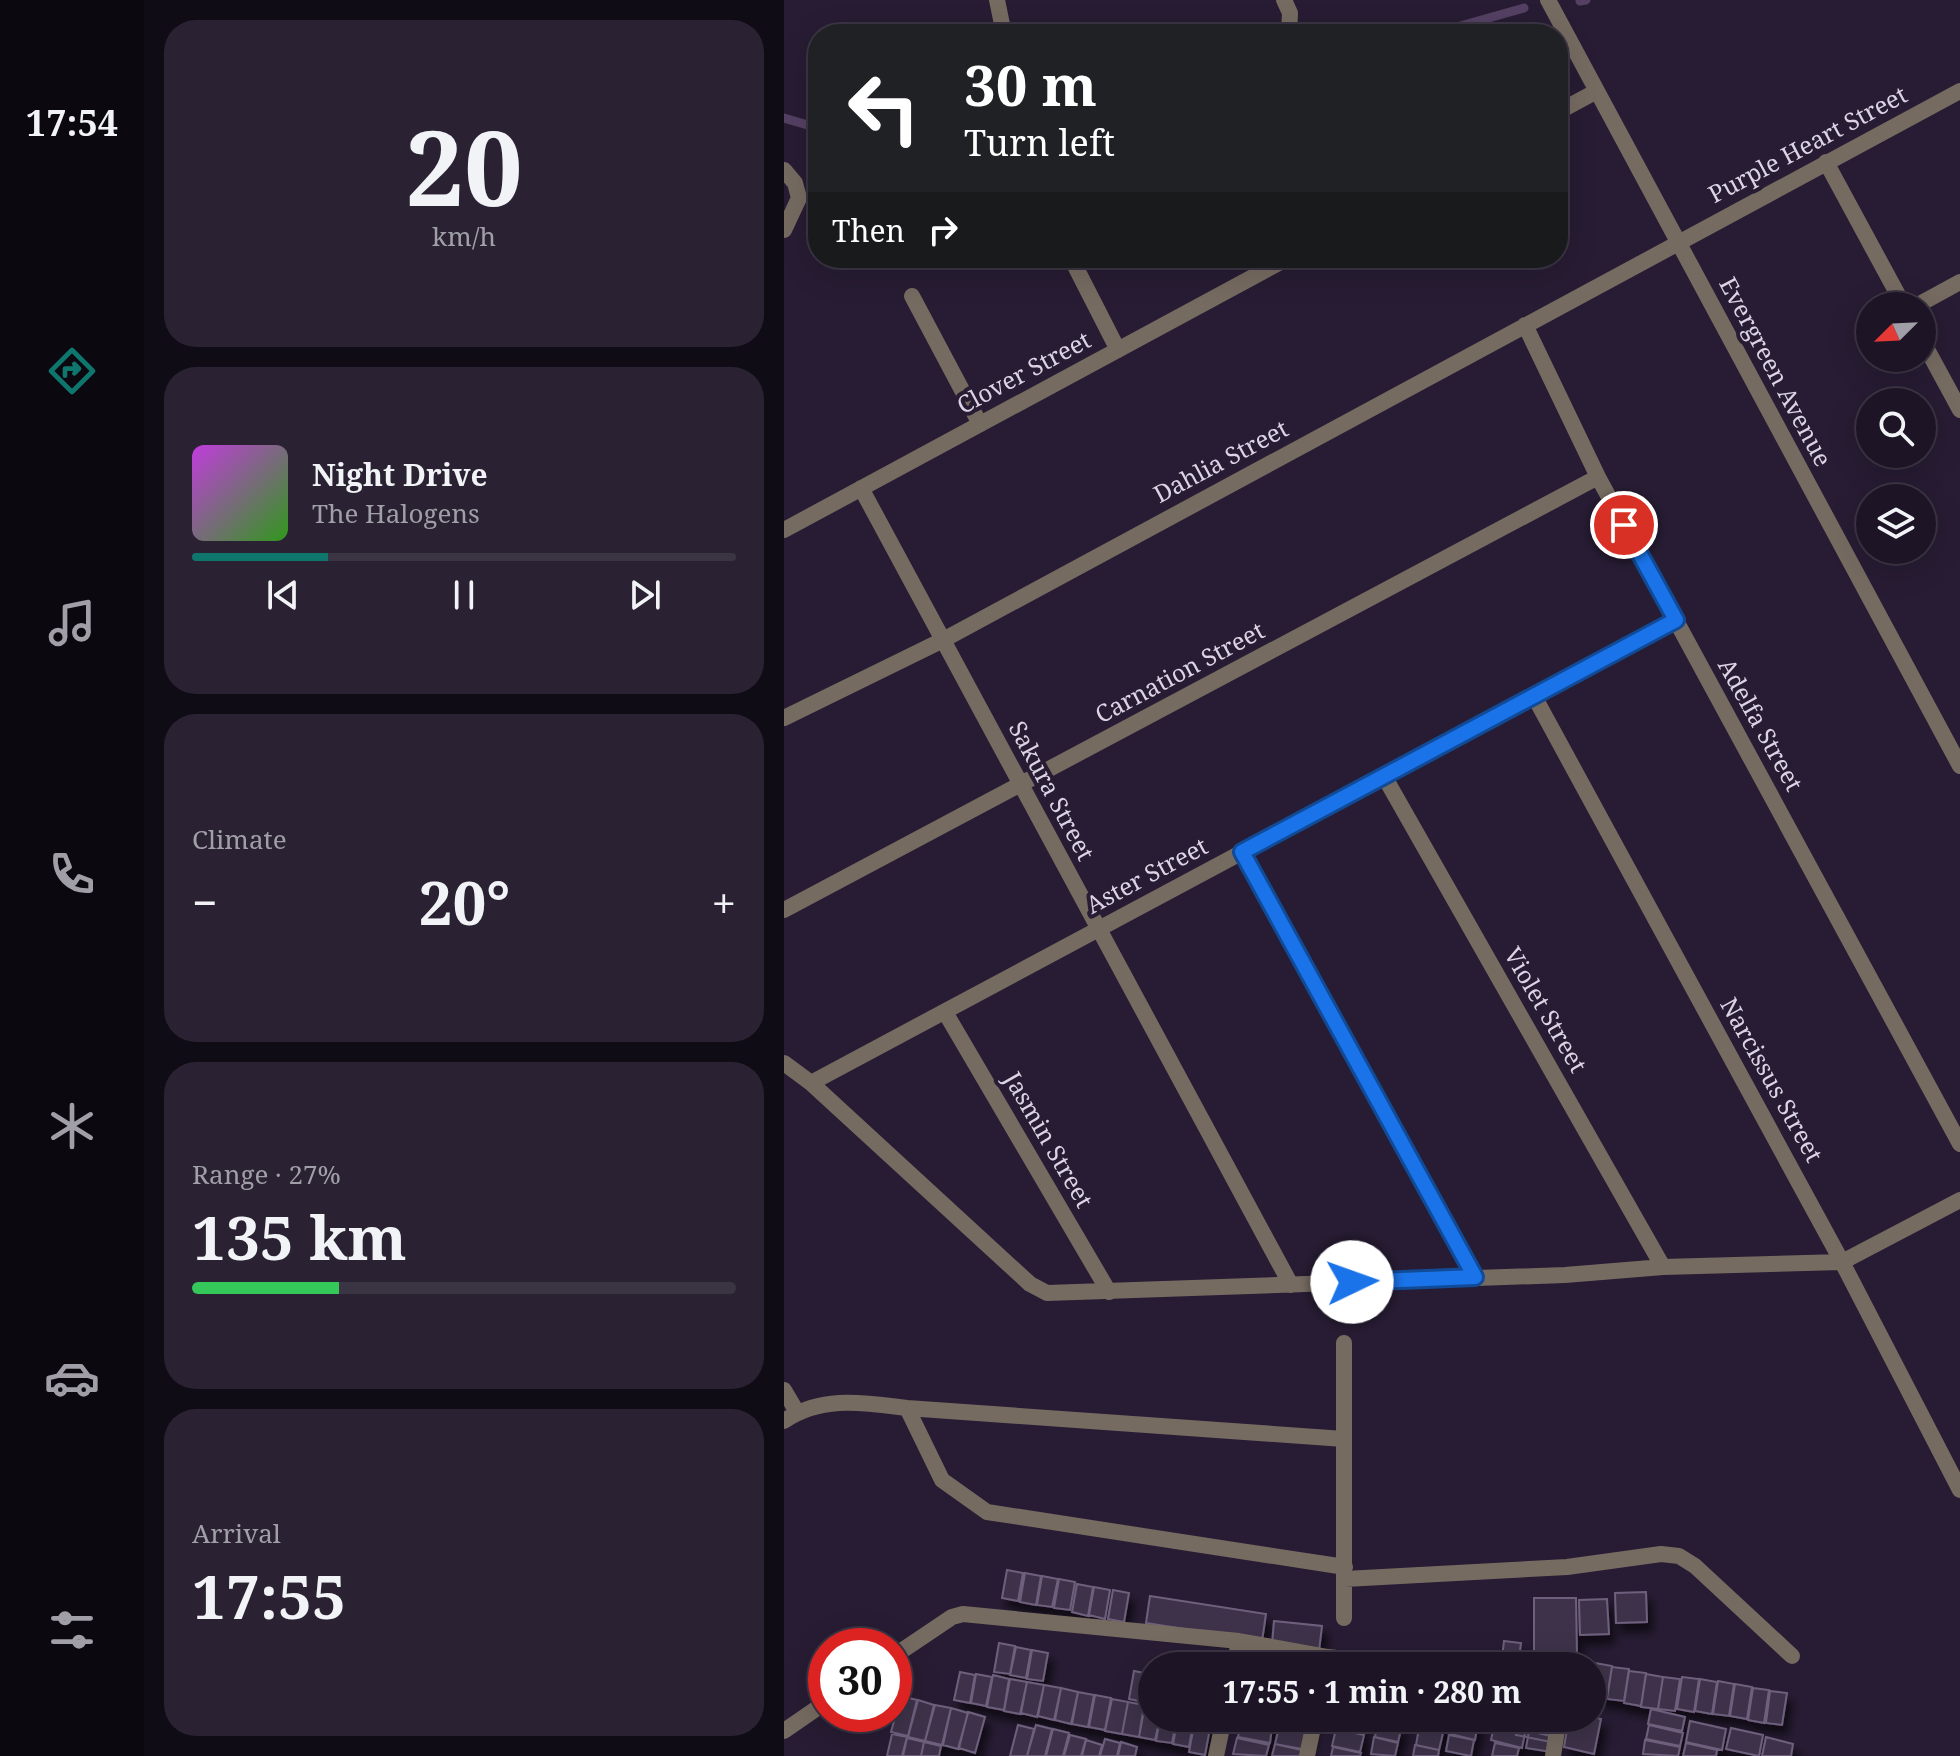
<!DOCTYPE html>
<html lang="en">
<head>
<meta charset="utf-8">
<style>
	body { margin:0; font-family:"Noto Serif",serif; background:#2a2232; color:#f1f3f6; height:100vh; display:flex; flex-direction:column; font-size:30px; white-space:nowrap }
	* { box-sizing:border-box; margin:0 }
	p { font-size:26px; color:#a09fa7 }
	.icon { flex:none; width:44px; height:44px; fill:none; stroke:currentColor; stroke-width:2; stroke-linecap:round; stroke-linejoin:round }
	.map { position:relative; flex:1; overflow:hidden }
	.drawer { display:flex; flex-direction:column; gap:20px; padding:20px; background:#100c15; width:640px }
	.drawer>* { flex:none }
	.top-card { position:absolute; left:24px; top:24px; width:760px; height:244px; border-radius:32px; box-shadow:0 8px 32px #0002,0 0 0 2px #3b3443; background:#202124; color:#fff; overflow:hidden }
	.needle { width:52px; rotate:246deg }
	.controls { position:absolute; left:1072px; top:292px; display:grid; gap:16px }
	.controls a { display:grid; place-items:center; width:80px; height:80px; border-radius:50%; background:#1d1526; box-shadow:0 8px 32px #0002,0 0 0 2px #3b3443; font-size:40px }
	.speed { position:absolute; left:24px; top:1628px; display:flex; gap:16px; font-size:40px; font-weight:700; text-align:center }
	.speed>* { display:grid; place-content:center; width:104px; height:104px; border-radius:50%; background:#1d1526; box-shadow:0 8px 32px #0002,0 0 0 2px #3b3443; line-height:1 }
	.speed .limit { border:12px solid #d22; background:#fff; color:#111 }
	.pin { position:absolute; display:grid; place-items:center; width:68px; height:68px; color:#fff; margin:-34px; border:4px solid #fff; border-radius:50%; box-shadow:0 2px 8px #0007 }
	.me { position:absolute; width:88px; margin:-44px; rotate:87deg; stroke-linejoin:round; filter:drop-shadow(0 0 6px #0008) }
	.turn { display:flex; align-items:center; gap:28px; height:168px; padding:0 24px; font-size:36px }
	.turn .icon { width:104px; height:104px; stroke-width:2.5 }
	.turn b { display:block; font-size:56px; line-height:68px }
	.then { display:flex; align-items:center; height:76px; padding:0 24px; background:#0003; gap:16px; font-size:30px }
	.big { font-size:60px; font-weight:700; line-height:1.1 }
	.drawer .tile { flex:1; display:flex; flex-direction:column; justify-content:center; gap:12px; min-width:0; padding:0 28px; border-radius:32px; background:#2a2232 }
	.drawer .dial { align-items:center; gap:0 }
	.dial b { font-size:104px; line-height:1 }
	.song { display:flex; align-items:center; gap:24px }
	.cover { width:96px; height:96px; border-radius:12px; background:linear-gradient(135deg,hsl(290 70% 55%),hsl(110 70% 35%)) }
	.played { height:8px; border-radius:4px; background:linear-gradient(90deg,#0f766e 25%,#3b3443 25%) }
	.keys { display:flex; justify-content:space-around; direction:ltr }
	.heat { display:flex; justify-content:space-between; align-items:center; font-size:44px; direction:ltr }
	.charge { height:12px; border-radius:6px; background:linear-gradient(90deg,#34c759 27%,#3b3443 0) }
	.trip { position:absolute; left:354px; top:1652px; width:468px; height:80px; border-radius:40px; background:#1d1526; box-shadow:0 8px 32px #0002,0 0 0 2px #3b3443; font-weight:700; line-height:80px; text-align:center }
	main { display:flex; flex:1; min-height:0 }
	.tab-bar { display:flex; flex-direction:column; width:144px; justify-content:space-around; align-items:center; background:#0c080f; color:#a09fa7 }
	.tab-bar .icon { width:56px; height:56px }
	.tab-bar .selected { color:#0f766e }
	.tab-bar b { font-size:36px; color:#f1f3f6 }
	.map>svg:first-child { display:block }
</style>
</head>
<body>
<main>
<nav class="tab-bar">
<b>17:54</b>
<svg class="icon selected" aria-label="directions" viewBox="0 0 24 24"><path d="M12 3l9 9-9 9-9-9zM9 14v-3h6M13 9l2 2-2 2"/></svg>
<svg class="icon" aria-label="music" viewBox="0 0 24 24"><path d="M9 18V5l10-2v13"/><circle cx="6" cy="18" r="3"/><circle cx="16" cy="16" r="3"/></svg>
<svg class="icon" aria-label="phone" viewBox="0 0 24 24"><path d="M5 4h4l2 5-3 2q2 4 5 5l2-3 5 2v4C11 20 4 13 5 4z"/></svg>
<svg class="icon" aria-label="climate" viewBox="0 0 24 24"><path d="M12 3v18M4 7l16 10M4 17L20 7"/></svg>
<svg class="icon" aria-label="car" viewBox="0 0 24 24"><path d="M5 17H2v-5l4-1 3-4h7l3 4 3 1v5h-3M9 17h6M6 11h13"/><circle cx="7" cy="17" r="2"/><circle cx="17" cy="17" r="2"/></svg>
<svg class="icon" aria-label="filters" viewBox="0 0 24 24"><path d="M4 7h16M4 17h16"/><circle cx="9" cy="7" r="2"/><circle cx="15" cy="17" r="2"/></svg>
</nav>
<section class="drawer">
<div class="tile dial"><b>20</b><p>km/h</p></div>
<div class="tile">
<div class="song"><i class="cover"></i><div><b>Night Drive</b><p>The Halogens</p></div></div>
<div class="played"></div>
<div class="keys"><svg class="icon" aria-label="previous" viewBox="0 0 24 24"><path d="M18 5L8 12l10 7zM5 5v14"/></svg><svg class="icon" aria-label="pause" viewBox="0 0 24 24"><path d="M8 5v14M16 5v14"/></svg><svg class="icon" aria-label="next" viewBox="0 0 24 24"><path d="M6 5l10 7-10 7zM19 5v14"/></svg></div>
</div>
<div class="tile"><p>Climate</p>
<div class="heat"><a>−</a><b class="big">20°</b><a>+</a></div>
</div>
<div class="tile"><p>Range · 27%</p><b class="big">135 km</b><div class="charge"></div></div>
<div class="tile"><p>Arrival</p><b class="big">17:55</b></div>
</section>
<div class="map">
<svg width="1176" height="1756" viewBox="0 0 1176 1756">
	<defs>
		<filter id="shadow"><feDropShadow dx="5" dy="9" stdDeviation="4" flood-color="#0009"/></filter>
	</defs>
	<rect width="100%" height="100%" fill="#271c33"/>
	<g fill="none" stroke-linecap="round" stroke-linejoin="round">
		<path stroke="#544063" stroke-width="9" d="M796,1L802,0
			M648,34L740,8
			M0,118L34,128"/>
	</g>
	<path fill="#3e314a" stroke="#6e617d" stroke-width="2" filter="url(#shadow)" d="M223,1570L239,1573L234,1601L218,1598Z
		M241,1573L257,1576L252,1605L236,1602Z
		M258,1576L274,1579L268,1607L253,1605Z
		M275,1579L291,1582L286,1610L270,1608Z
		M293,1584L309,1587L304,1616L288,1612Z
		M310,1587L326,1590L321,1619L305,1615Z
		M329,1590L345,1593L340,1622L324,1619Z
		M862,1592L863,1622L832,1623L831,1593Z
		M366,1596L482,1614L478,1641L362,1623Z
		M750,1598H792L793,1657L750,1658Z
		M823,1599L825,1634L796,1635L795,1600Z
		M490,1621L538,1626L535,1651L488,1645Z
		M720,1641L737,1643L734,1666H717Z
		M215,1643L231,1646L226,1674L210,1672Z
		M232,1647L247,1650L242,1678L226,1675Z
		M248,1650L264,1653L259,1681L243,1679Z
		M811,1663L828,1666L823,1698L808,1696Z
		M828,1667L845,1669L840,1701L823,1699Z
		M350,1671L366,1674L360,1702L345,1699Z
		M845,1671L862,1673L857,1706L840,1703Z
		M176,1672L191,1675L186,1703L170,1700Z
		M192,1674L208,1677L202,1706L187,1703Z
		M862,1674L879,1677L874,1709L857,1707Z
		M209,1675L225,1679L220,1710L203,1707Z
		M879,1677L896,1679L891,1711L874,1709Z
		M898,1677L915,1679L910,1712L893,1709Z
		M226,1679L243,1682L236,1714L220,1711Z
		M916,1679L933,1682L928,1714L911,1711Z
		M934,1681L950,1684L945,1716L929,1714Z
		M243,1682L260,1685L253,1717L237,1713Z
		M951,1684L968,1687L963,1719L946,1716Z
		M260,1685L277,1688L270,1720L254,1716Z
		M277,1688L294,1692L287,1724L271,1720Z
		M969,1688L985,1690L980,1723L964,1720Z
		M986,1691L1003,1693L998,1725L982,1723Z
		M294,1692L310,1695L304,1727L288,1724Z
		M311,1695L327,1698L321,1730L305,1727Z
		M117,1696L133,1700L124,1736L107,1732Z
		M328,1699L344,1702L338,1734L321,1731Z
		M134,1700L150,1705L141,1741L124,1737Z
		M344,1702L360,1705L355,1737L338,1734Z
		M151,1705L167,1708L158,1745L141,1741Z
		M361,1705L368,1707V1718H376L371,1740L355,1737Z
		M167,1708L184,1713L174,1749L159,1745Z
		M867,1709L901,1717L898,1731L864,1724Z
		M184,1712L201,1717L191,1753L175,1748Z
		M808,1717L817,1719L810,1754L780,1747L785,1718Z
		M376,1718H393L388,1743L372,1741Z
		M394,1718H410L405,1747L389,1744Z
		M458,1718H491L489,1726L457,1720Z
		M496,1718H529L526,1733L494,1726Z
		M554,1718H579L576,1733L552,1728Z
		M636,1718H665L663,1733L634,1727Z
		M669,1718L694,1723L691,1740L666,1734Z
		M736,1718H772L767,1742L732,1735Z
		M411,1720L427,1723L421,1755L405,1752Z
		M594,1720L618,1726L614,1742L591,1737Z
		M457,1721L488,1727L486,1743L454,1737Z
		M906,1721L942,1729L938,1750L902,1742Z
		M234,1725L250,1729L243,1756H226Z
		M252,1725L268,1729L261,1756H243Z
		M865,1725L899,1733L896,1746L862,1739Z
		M710,1726L741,1733L738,1748L707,1740Z
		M495,1727L526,1734L523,1750L491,1744Z
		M635,1728L659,1733L655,1750L632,1745Z
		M947,1728L979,1735L975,1756L942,1749Z
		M269,1729L285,1733L279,1756H262Z
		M552,1729L580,1735L576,1752L548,1746Z
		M745,1731L771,1737L768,1752L742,1748Z
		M108,1734L123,1737L118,1756H103Z
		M286,1735L302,1739L297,1756H280Z
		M665,1735L690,1740L687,1756L662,1751Z
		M590,1737L614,1743L611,1756L587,1754Z
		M982,1737L1009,1744L1007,1756H978Z
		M123,1738L140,1742L137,1756H119Z
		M453,1738L485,1745L482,1756L449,1754Z
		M321,1739L336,1743L333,1756H316Z
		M302,1740L318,1745L315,1756H298Z
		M861,1740L896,1747L894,1756L859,1754Z
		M140,1742L157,1746L155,1756H137Z
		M337,1742L353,1747L351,1756H334Z
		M711,1743L735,1748L733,1756H708Z
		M902,1743L933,1750L932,1756H899Z
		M491,1744L522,1751L521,1756H488Z
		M631,1745L655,1750L654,1756H629Z
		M549,1747L577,1753L576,1756H547Z"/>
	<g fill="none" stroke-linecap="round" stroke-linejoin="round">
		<path stroke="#766b61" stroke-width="16" d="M287,258L334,350
			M128,296L196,424"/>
		<path stroke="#766b61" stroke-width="16" d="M213,0L220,34
			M500,0L506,13L505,34
			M764,0L1176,766
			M774,112L813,91
			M1042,162L1120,306
			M0,170L11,183L15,198L0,230
			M1132,306L1176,282
			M741,325L814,477L1176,1144
			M1138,340L1176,410
			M77,488L507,1285
			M0,530L504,258
			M750,696L1058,1262L1176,1490
			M0,718L159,640L1176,91
			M600,776L879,1267
			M458,852L691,1277
			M0,910L814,477
			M161,1012L325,1292
			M0,1063L27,1083L246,1284L263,1293L781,1275L879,1267L1058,1262L1176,1200
			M27,1083L892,620
			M560,1343V1618
			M0,1390L13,1412
			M123,1408L158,1480L203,1512L561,1567
			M0,1421C38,1395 81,1403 123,1408L560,1439
			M561,1579L783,1567L877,1554L895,1556L911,1566L1008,1656
			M110,1656L168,1617L179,1614L455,1641L544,1657L623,1666
			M450,1666L455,1641
			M0,1731L42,1702
			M432,1756L440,1718
			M523,1756L531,1718
			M769,1756L775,1718"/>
	</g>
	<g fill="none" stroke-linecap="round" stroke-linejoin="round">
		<g stroke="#114b97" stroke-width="20">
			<path id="route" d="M568,1282L691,1277L458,852L892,620L840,525"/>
		</g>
		<use href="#route" stroke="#1a73e8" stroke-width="14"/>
	</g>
	<g text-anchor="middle" stroke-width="8" stroke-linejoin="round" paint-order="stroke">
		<g font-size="24" fill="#dbd4e4" stroke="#271c33">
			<text transform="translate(1024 145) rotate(-28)" y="8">Purple Heart Street</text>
			<text transform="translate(991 372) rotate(62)" y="8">Evergreen Avenue</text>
			<text transform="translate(240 373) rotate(-28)" y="8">Clover Street</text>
			<text transform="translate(437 462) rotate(-28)" y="8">Dahlia Street</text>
			<text transform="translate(396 673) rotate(-28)" y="8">Carnation Street</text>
			<text transform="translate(976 725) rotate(61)" y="8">Adelfa Street</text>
			<text transform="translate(267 791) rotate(62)" y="8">Sakura Street</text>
			<text transform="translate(363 876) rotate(-28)" y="8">Aster Street</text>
			<text transform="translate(761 1010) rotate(60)" y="8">Violet Street</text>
			<text transform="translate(987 1080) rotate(61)" y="8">Narcissus Street</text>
			<text transform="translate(264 1140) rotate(60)" y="8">Jasmin Street</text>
		</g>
	</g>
</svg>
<div class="controls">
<a><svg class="needle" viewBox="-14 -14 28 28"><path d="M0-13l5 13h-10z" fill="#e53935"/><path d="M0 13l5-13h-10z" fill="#a09fa7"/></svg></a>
<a><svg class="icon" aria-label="search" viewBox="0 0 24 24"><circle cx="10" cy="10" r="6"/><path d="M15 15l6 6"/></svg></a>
<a><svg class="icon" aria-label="layers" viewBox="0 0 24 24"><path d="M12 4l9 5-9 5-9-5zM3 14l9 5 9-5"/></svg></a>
</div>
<div class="speed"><div class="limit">30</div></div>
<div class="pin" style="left:840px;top:525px;background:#d93025"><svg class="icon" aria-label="arrive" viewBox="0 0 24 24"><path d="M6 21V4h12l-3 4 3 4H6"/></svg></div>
<svg class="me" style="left:568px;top:1282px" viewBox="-20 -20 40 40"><circle r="19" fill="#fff"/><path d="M0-13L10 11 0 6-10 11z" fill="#1a73e8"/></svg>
<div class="trip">17:55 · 1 min · 280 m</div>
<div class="top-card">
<div class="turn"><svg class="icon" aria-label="left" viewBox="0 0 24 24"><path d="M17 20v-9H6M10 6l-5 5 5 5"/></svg><div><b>30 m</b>Turn left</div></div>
<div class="then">Then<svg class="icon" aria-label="right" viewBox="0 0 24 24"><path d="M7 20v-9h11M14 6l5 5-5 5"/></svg></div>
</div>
</div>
</main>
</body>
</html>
